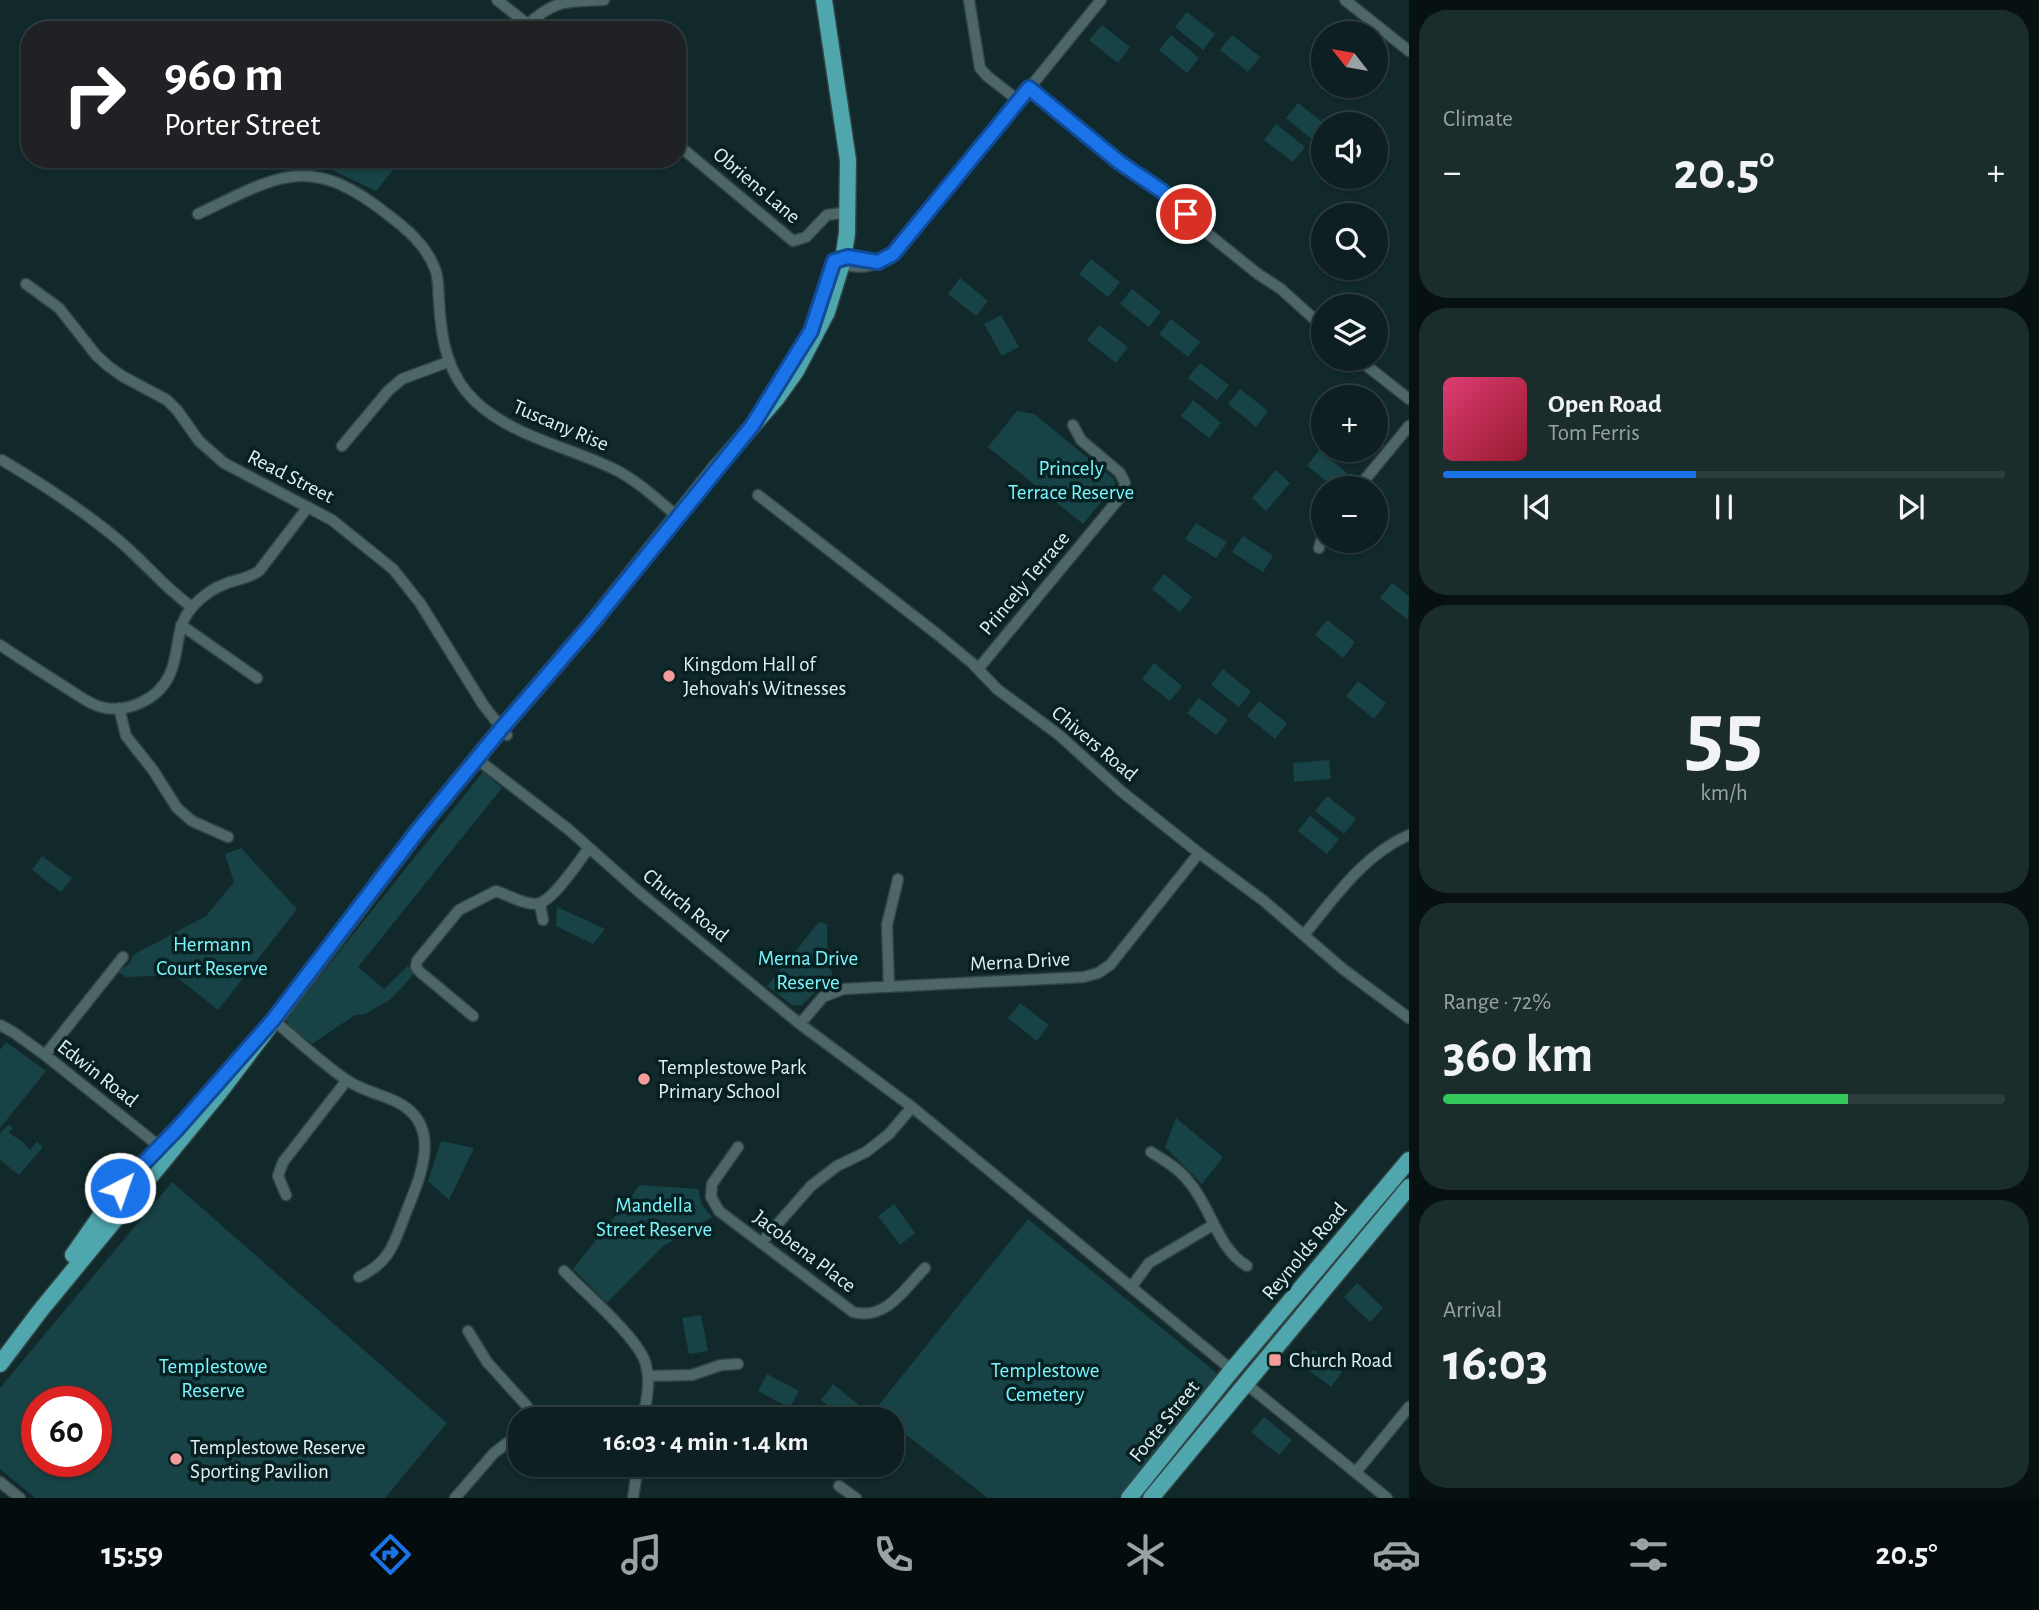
<!DOCTYPE html>
<html lang="en">
<head>
<meta charset="utf-8">
<style>
	body { margin:0; font-family:"Alegreya Sans",sans-serif; background:#1b2c2d; color:#f1f3f6; height:100vh; display:flex; flex-direction:column; font-size:26px; white-space:nowrap }
	* { box-sizing:border-box; margin:0 }
	p { font-size:23px; color:#9aa2a5 }
	.icon { flex:none; width:38px; height:38px; fill:none; stroke:currentColor; stroke-width:2; stroke-linecap:round; stroke-linejoin:round }
	.map { position:relative; flex:1; overflow:hidden }
	.side { display:flex; flex-direction:column; gap:10px; padding:10px; background:#071112; width:630px }
	.side>* { flex:none }
	.guide { position:absolute; left:21px; top:21px; width:665px; height:147px; border-radius:28px; box-shadow:0 2px 5px #0004,0 0 0 2px #2d3d3e; background:#202124; color:#fff; overflow:hidden }
	.needle { width:46px; rotate:301deg }
	.tools { position:absolute; left:1311px; top:21px; display:grid; gap:14px }
	.tools a { display:grid; place-items:center; width:77px; height:77px; border-radius:50%; background:#0d1f20; box-shadow:0 2px 5px #0004,0 0 0 2px #2d3d3e; font-size:35px }
	.speed { position:absolute; left:21px; top:1386px; display:flex; gap:14px; font-size:35px; font-weight:700; text-align:center }
	.speed>* { display:grid; place-content:center; width:91px; height:91px; border-radius:50%; background:#0d1f20; box-shadow:0 2px 5px #0004,0 0 0 2px #2d3d3e; line-height:1 }
	.speed .limit { border:10px solid #d22; background:#fff; color:#111 }
	.pin { position:absolute; display:grid; place-items:center; width:60px; height:60px; color:#fff; margin:-30px; border:4px solid #fff; border-radius:50%; box-shadow:0 2px 7px #0007 }
	.me { position:absolute; width:77px; margin:-38px; rotate:41deg; stroke-linejoin:round; filter:drop-shadow(0 0 5px #0008) }
	.turn { display:flex; align-items:center; gap:24px; height:147px; padding:0 28px; font-size:32px }
	.turn .icon { width:91px; height:91px; stroke-width:2.5 }
	.turn b { display:block; font-size:49px; line-height:60px }
	.big { font-size:52px; font-weight:700; line-height:1.1 }
	.side .tile { flex:1; display:flex; flex-direction:column; justify-content:center; gap:10px; min-width:0; padding:0 24px; border-radius:28px; background:#1b2c2d }
	.side .dial { align-items:center; gap:0 }
	.dial b { font-size:91px; line-height:1 }
	.song { display:flex; align-items:center; gap:21px }
	.cover { width:84px; height:84px; border-radius:10px; background:linear-gradient(135deg,hsl(340 70% 55%),hsl(350 70% 35%)) }
	.played { height:7px; border-radius:4px; background:linear-gradient(90deg,#1a73e8 45%,#2d3d3e 45%) }
	.keys { display:flex; justify-content:space-around; direction:ltr }
	.heat { display:flex; justify-content:space-between; align-items:center; font-size:38px; direction:ltr }
	.charge { height:10px; border-radius:5px; background:linear-gradient(90deg,#34c759 72%,#2d3d3e 0) }
	.trip { position:absolute; left:508px; top:1407px; width:396px; height:70px; border-radius:28px; background:#0d1f20; box-shadow:0 2px 5px #0004,0 0 0 2px #2d3d3e; font-weight:700; line-height:70px; text-align:center }
	.tab-bar { display:flex; height:112px; justify-content:space-around; align-items:center; background:#050c0d; color:#9aa2a5 }
	.tab-bar .icon { width:49px; height:49px }
	.tab-bar .on { color:#1a73e8 }
	.tab-bar b { font-size:32px; color:#f1f3f6 }
	main { display:flex; flex:1; min-height:0 }
	.map>svg:first-child { display:block }
</style>
</head>
<body>
<main>
<div class="map">
<svg width="1409" height="1498" viewBox="0 0 1409 1498">
	<rect width="100%" height="100%" fill="#11292b"/>
	<path fill="#184346" fill-rule="evenodd" d="M1187,12L1215,34L1203,50L1175,27Z
		M1102,25L1130,47L1118,63L1089,40Z
		M1171,35L1199,58L1187,73L1159,50Z
		M1232,35L1260,57L1248,72L1220,50Z
		M1298,103L1325,124L1314,141L1286,118Z
		M1276,124L1305,147L1293,162L1264,140Z
		M324,159H402L376,191L326,167Z
		M1091,259L1120,282L1108,297L1079,274Z
		M960,278L988,301L976,316L948,294Z
		M1132,289L1161,312L1149,327L1120,304Z
		M1001,315L1019,347L1002,356L984,324Z
		M1171,319L1200,342L1188,357L1159,334Z
		M1099,325L1128,347L1116,363L1087,340Z
		M1200,363L1229,385L1217,400L1188,378Z
		M1240,389L1268,411L1256,427L1228,404Z
		M1193,400L1221,423L1209,438L1181,416Z
		M1017,411L1034,414L1114,479L1115,485L1083,524L988,447Z
		M1319,450L1347,473L1335,488L1307,466Z
		M1276,470L1290,483L1266,511L1252,498Z
		M1196,523L1227,542L1216,558L1185,539Z
		M1243,536L1273,556L1263,572L1232,552Z
		M1164,574L1192,597L1180,612L1152,589Z
		M1392,583L1409,596L1408,620L1380,598Z
		M1327,620L1355,642L1343,658L1315,635Z
		M1154,663L1182,686L1170,701L1142,679Z
		M1223,669L1251,692L1239,707L1211,685Z
		M1358,681L1386,703L1374,719L1346,696Z
		M1199,698L1228,720L1216,735L1187,713Z
		M1259,701L1287,723L1275,739L1247,716Z
		M1329,760L1331,779L1294,782L1293,763Z
		M483,772L502,788L358,967L384,989L408,966L414,974L390,1000L365,1014L355,1015L312,1044L289,1026L286,1018Z
		M1327,796L1356,819L1344,834L1315,811Z
		M1310,816L1339,839L1327,854L1298,831Z
		M241,848L297,909L218,1010L174,975L126,977L118,972L130,963L133,955L206,916L234,882L225,854Z
		M42,856L72,878L61,892L32,870Z
		M557,907L605,929L593,944L556,926Z
		M819,922L827,924V957L834,981L818,989L801,1006L792,1005L767,986Z
		M1020,1003L1049,1025L1037,1041L1008,1018Z
		M6,1042L46,1071L0,1128V1050Z
		M1176,1118L1223,1157L1202,1184L1165,1147Z
		M9,1124L13,1128L9,1133L23,1142L30,1150L37,1142L43,1147L19,1175L0,1160V1133Z
		M441,1141L474,1148L449,1200L428,1181Z
		M172,1182L447,1423L385,1498H35L0,1469V1388ZM37,1402H96V1461H37Z
		M640,1185L698,1189L702,1205L712,1217L662,1247L607,1303L573,1269Z
		M894,1204L915,1233L900,1245L878,1216Z
		M1028,1219L1218,1374L1118,1498H988L891,1423V1419H885L874,1411Z
		M1357,1283L1383,1308L1370,1322L1344,1297Z
		M701,1315L708,1351L689,1354L682,1318Z
		M1313,1350L1342,1372L1331,1387L1302,1365Z
		M767,1374L799,1391L790,1408L758,1391Z
		M833,1384L861,1407L852,1419H846L821,1400Z
		M1264,1417L1292,1440L1279,1455L1251,1432Z"/>
	<g fill="none" stroke-linecap="round" stroke-linejoin="round">
		<g stroke="#324344" stroke-width="13">
			<path id="minor" d="M497,0L535,30
				M969,0L980,68L987,76L1019,101
				M1345,0L1409,51
				M528,24C555,0 567,1 604,0
				M1029,88L1119,162L1162,191L1207,233L1258,274L1281,289L1323,327
				M677,144L793,241L806,237L827,215L849,212
				M198,214C278,176 309,152 387,214C407,229 426,245 435,269C439,278 438,291 439,301C441,339 447,375 476,402C514,437 569,447 614,469C638,481 658,500 678,517
				M841,259L853,257L874,262
				M834,261C861,272 879,267 900,247L1101,0
				M26,284L59,308L96,355L108,366L122,376L167,400L177,410L199,441L224,463L332,520L393,569L420,603L484,706L507,735
				M1358,359L1409,399
				M342,446L388,391L402,379L448,362
				M2,460C44,485 86,512 123,544C147,565 166,589 192,607
				M1358,488L1409,426
				M758,495L937,634L972,663L997,689L1059,735L1121,791L1199,853L1264,901L1343,969L1409,1018
				M1319,548L1323,534
				M181,625L257,678
				M0,645C22,660 45,674 68,689C78,695 89,704 101,707C127,714 158,699 169,676C181,653 173,627 194,605C202,597 213,588 225,584C237,579 248,579 259,571L308,507
				M978,669L1122,495L1125,483L1120,473L1081,440L1073,425
				M119,708L126,736L153,770L177,808L192,821L228,837
				M477,759L568,829L639,892L800,1024L912,1107L1232,1370
				M540,904L543,920
				M1304,935C1335,897 1363,855 1409,835
				M889,987L887,925L898,879
				M473,1016L420,972L416,967L417,961L459,910L496,891C508,895 528,907 540,903C555,898 579,861 589,848
				M273,1020C298,1040 321,1063 348,1081C363,1091 381,1094 397,1102C443,1125 421,1175 407,1210C394,1242 392,1261 359,1277
				M800,1024L823,997L843,989L1084,977L1098,973L1110,965L1199,853
				M0,1025L13,1032L45,1055L164,1150
				M45,1055L123,957
				M738,1147L712,1184L711,1197L719,1211L853,1312C886,1321 904,1289 925,1268
				M1151,1152C1164,1160 1179,1169 1189,1182C1211,1207 1217,1248 1247,1266
				M286,1195L278,1176L283,1162L347,1080
				M761,1243L811,1186L837,1166L866,1152L889,1134L912,1107
				M564,1271C584,1292 641,1340 646,1365C651,1383 646,1402 643,1419
				M1132,1286L1149,1263L1213,1225
				M468,1331L487,1362L526,1405L534,1419
				M648,1376L692,1375L721,1365L738,1364
				M1245,1383L1387,1498
				M1356,1472L1409,1407
				M0,1482L20,1498
				M839,1486L856,1498
				M455,1498L494,1453L507,1443L520,1442
				M633,1498L638,1465"/>
		</g>
		<g stroke="#324344" stroke-width="19">
			<path id="primary" d="M73,1255L120,1188L181,1125
				M0,1364L40,1311L219,1093L419,829L501,729L589,627L717,467L776,399L796,371L827,312L843,260L847,233L848,160L824,0
				M1129,1498L1232,1370L1409,1160
				M1151,1498L1409,1187"/>
		</g>
		<use href="#minor" stroke="#4d6769" stroke-width="10"/>
		<use href="#primary" stroke="#4fa7ad" stroke-width="16"/>
	</g>
	<g fill="none" stroke-linecap="round" stroke-linejoin="round">
		<g stroke="#114b97" stroke-width="18">
			<path id="route" d="M120,1188L177,1129L273,1020L419,829L501,729L589,627L752,426L811,331L834,261L848,257L878,262L893,254L1029,88L1119,162L1162,191L1186,214"/>
		</g>
		<use href="#route" stroke="#1a73e8" stroke-width="12"/>
	</g>
	<g fill="#f59b99" stroke="#072021" stroke-width="2.5">
		<circle cx="669" cy="676" r="7"/>
		<circle cx="644" cy="1079" r="7"/>
		<rect x="1268" y="1353" width="14" height="14" rx="3.5"/>
		<circle cx="176" cy="1459" r="7"/>
	</g>
	<g text-anchor="middle" stroke-width="7" stroke-linejoin="round" paint-order="stroke">
		<g font-size="21" fill="#e1eff0" stroke="#072021">
			<text transform="translate(757 185) rotate(40)" y="7">Obriens Lane</text>
			<text transform="translate(561 425) rotate(23)" y="7">Tuscany Rise</text>
			<text transform="translate(291 476) rotate(27)" y="7">Read Street</text>
			<text transform="translate(1024 583) rotate(-50)" y="7">Princely Terrace</text>
			<text transform="translate(1095 743) rotate(40)" y="7">Chivers Road</text>
			<text transform="translate(686 905) rotate(39)" y="7">Church Road</text>
			<text transform="translate(1020 961) rotate(-3)" y="7">Merna Drive</text>
			<text transform="translate(98 1073) rotate(38)" y="7">Edwin Road</text>
			<text transform="translate(805 1251) rotate(37)" y="7">Jacobena Place</text>
			<text transform="translate(1304 1251) rotate(-50)" y="7">Reynolds Road</text>
			<text transform="translate(1164 1421) rotate(-51)" y="7">Foote Street</text>
		</g>
		<g font-size="21" fill="#7af5fd" stroke="#072021">
			<text x="1071" y="475">Princely<tspan x="1071" dy="24">Terrace Reserve</tspan></text>
			<text x="212" y="951">Hermann<tspan x="212" dy="24">Court Reserve</tspan></text>
			<text x="808" y="965">Merna Drive<tspan x="808" dy="24">Reserve</tspan></text>
			<text x="654" y="1212">Mandella<tspan x="654" dy="24">Street Reserve</tspan></text>
			<text x="213" y="1373">Templestowe<tspan x="213" dy="24">Reserve</tspan></text>
			<text x="1045" y="1377">Templestowe<tspan x="1045" dy="24">Cemetery</tspan></text>
		</g>
		<g font-size="21" fill="#e1eff0" stroke="#072021" text-anchor="start">
			<text x="683" y="671">Kingdom Hall of<tspan x="683" dy="24">Jehovah's Witnesses</tspan></text>
			<text x="658" y="1074">Templestowe Park<tspan x="658" dy="24">Primary School</tspan></text>
			<text x="1289" y="1367">Church Road</text>
			<text x="190" y="1454">Templestowe Reserve<tspan x="190" dy="24">Sporting Pavilion</tspan></text>
		</g>
	</g>
</svg>
<div class="tools">
<a><svg class="needle" viewBox="-14 -14 28 28"><path d="M0-13l5 13h-10z" fill="#e53935"/><path d="M0 13l5-13h-10z" fill="#9aa2a5"/></svg></a>
<a><svg class="icon" aria-label="sound" viewBox="0 0 24 24"><path d="M4 9h4l5-4v14l-5-4H4zM17 9q2 3 0 6"/></svg></a>
<a><svg class="icon" aria-label="search" viewBox="0 0 24 24"><circle cx="10" cy="10" r="6"/><path d="M15 15l6 6"/></svg></a>
<a><svg class="icon" aria-label="layers" viewBox="0 0 24 24"><path d="M12 4l9 5-9 5-9-5zM3 14l9 5 9-5"/></svg></a>
<a>+</a>
<a>−</a>
</div>
<div class="speed"><div class="limit">60</div></div>
<div class="pin" style="left:1186px;top:214px;background:#d93025"><svg class="icon" aria-label="arrive" viewBox="0 0 24 24"><path d="M6 21V4h12l-3 4 3 4H6"/></svg></div>
<svg class="me" style="left:120px;top:1188px" viewBox="-20 -20 40 40"><circle r="17" fill="#1a73e8" stroke="#fff" stroke-width="3"/><path d="M0-11L8 9 0 5-8 9z" fill="#fff"/></svg>
<div class="trip">16:03 · 4 min · 1.4 km</div>
<div class="guide">
<div class="turn"><svg class="icon" aria-label="right" viewBox="0 0 24 24"><path d="M7 20v-9h11M14 6l5 5-5 5"/></svg><div><b>960 m</b>Porter Street</div></div>
</div>
</div>
<section class="side">
<div class="tile"><p>Climate</p>
<div class="heat"><a>−</a><b class="big">20.5°</b><a>+</a></div>
</div>
<div class="tile">
<div class="song"><i class="cover"></i><div><b>Open Road</b><p>Tom Ferris</p></div></div>
<div class="played"></div>
<div class="keys"><svg class="icon" aria-label="previous" viewBox="0 0 24 24"><path d="M18 5L8 12l10 7zM5 5v14"/></svg><svg class="icon" aria-label="pause" viewBox="0 0 24 24"><path d="M8 5v14M16 5v14"/></svg><svg class="icon" aria-label="next" viewBox="0 0 24 24"><path d="M6 5l10 7-10 7zM19 5v14"/></svg></div>
</div>
<div class="tile dial"><b>55</b><p>km/h</p></div>
<div class="tile"><p>Range · 72%</p><b class="big">360 km</b><div class="charge"></div></div>
<div class="tile"><p>Arrival</p><b class="big">16:03</b></div>
</section>
</main>
<nav class="tab-bar">
<b>15:59</b>
<svg class="icon on" aria-label="directions" viewBox="0 0 24 24"><path d="M12 3l9 9-9 9-9-9zM9 14v-3h6M13 9l2 2-2 2"/></svg>
<svg class="icon" aria-label="music" viewBox="0 0 24 24"><path d="M9 18V5l10-2v13"/><circle cx="6" cy="18" r="3"/><circle cx="16" cy="16" r="3"/></svg>
<svg class="icon" aria-label="phone" viewBox="0 0 24 24"><path d="M5 4h4l2 5-3 2q2 4 5 5l2-3 5 2v4C11 20 4 13 5 4z"/></svg>
<svg class="icon" aria-label="climate" viewBox="0 0 24 24"><path d="M12 3v18M4 7l16 10M4 17L20 7"/></svg>
<svg class="icon" aria-label="car" viewBox="0 0 24 24"><path d="M5 17H2v-5l4-1 3-4h7l3 4 3 1v5h-3M9 17h6M6 11h13"/><circle cx="7" cy="17" r="2"/><circle cx="17" cy="17" r="2"/></svg>
<svg class="icon" aria-label="filters" viewBox="0 0 24 24"><path d="M4 7h16M4 17h16"/><circle cx="9" cy="7" r="2"/><circle cx="15" cy="17" r="2"/></svg>
<b>20.5°</b>
</nav>
</body>
</html>
